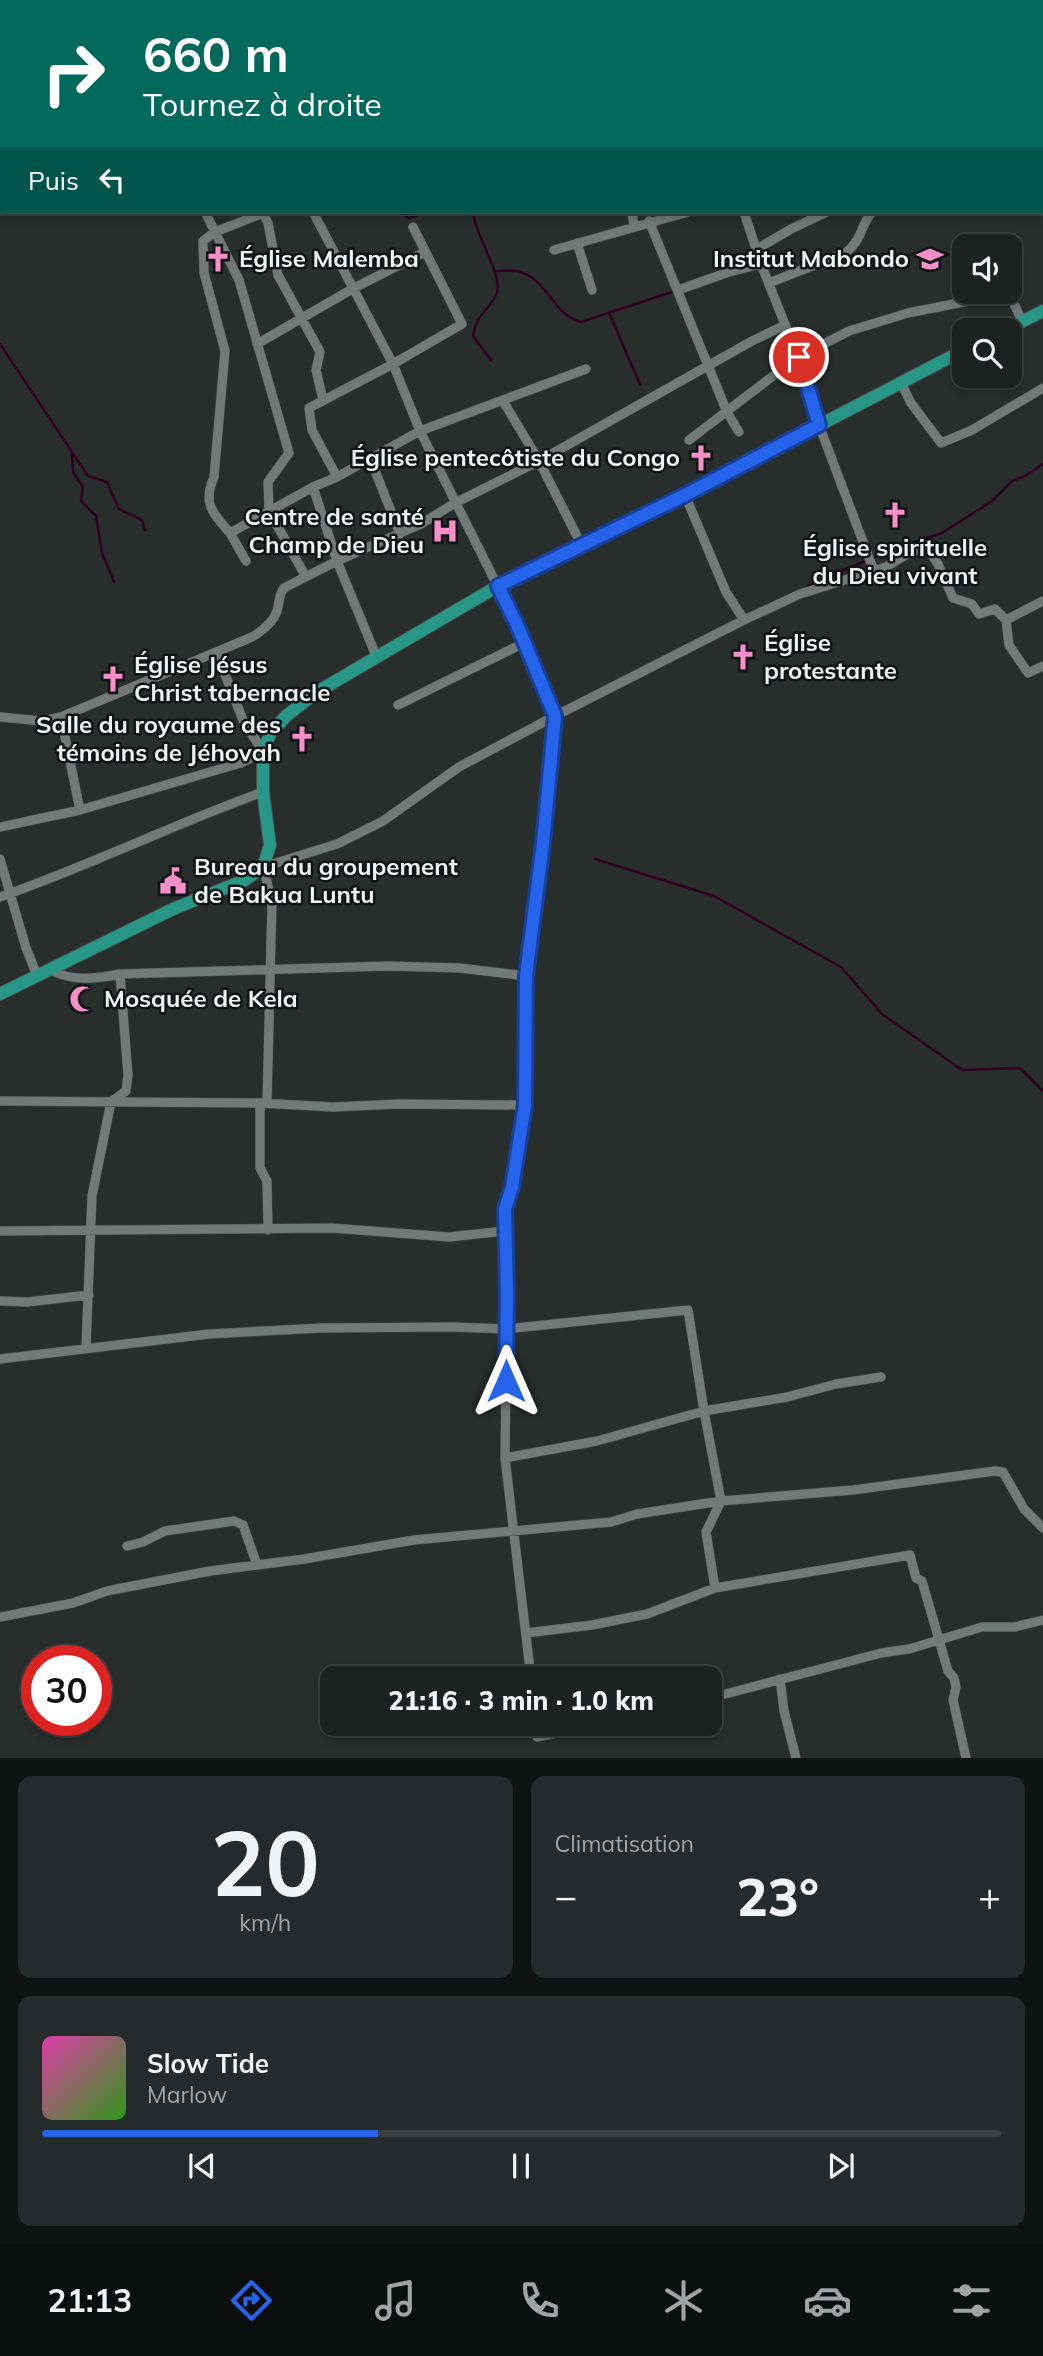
<!DOCTYPE html>
<html lang="fr">
<head>
<meta charset="utf-8">
<style>
	body { margin:0; font-family:Mulish,sans-serif; background:#252a2a; color:#f1f3f6; height:100vh; display:flex; flex-direction:column; font-size:26px; white-space:nowrap }
	* { box-sizing:border-box; margin:0 }
	p { font-size:23px; color:#a0a4a5 }
	.icon { flex:none; width:38px; height:38px; fill:none; stroke:currentColor; stroke-width:2; stroke-linecap:round; stroke-linejoin:round }
	.map { position:relative; height:1758px; overflow:hidden }
	.panel { display:flex; flex-direction:column; gap:18px; padding:18px; background:#101312; flex:1 }
	.panel>* { flex:none }
	.top-card { position:absolute; left:0px; top:0px; width:1043px; height:214px; box-shadow:0 4px 10px #0003,0 0 0 2px #3b3f3f; background:#00695c; color:#fff; overflow:hidden }
	.buttons { position:absolute; left:952px; top:234px; display:grid; gap:14px }
	.buttons a { display:grid; place-items:center; width:70px; height:70px; border-radius:14px; background:#1d2221; box-shadow:0 4px 10px #0003,0 0 0 2px #3b3f3f; font-size:35px }
	.speed { position:absolute; left:21px; top:1645px; display:flex; gap:14px; font-size:35px; font-weight:700; text-align:center }
	.speed>* { display:grid; place-content:center; width:91px; height:91px; border-radius:50%; background:#1d2221; box-shadow:0 4px 10px #0003,0 0 0 2px #3b3f3f; line-height:1 }
	.speed .limit { border:10px solid #d22; background:#fff; color:#111 }
	.pin { position:absolute; display:grid; place-items:center; width:60px; height:60px; color:#fff; margin:-30px; border:4px solid #fff; border-radius:50%; box-shadow:0 2px 7px #0007 }
	.me { position:absolute; width:77px; margin:-38px; rotate:0deg; stroke-linejoin:round; filter:drop-shadow(0 0 5px #0008) }
	.turn { display:flex; align-items:center; gap:24px; height:147px; padding:0 28px; font-size:32px }
	.turn .icon { width:91px; height:91px; stroke-width:2.5 }
	.turn b { display:block; font-size:49px; line-height:60px }
	.then { display:flex; align-items:center; height:66px; padding:0 28px; background:#0003; gap:14px; font-size:26px }
	.big { font-size:52px; font-weight:800; line-height:1.1 }
	.panel .tile { flex:1; display:flex; flex-direction:column; justify-content:center; gap:10px; min-width:0; padding:0 24px; border-radius:14px; background:#252a2a }
	.panel .dial { align-items:center; gap:0 }
	.dial b { font-size:91px; line-height:1 }
	.song { display:flex; align-items:center; gap:21px }
	.cover { width:84px; height:84px; border-radius:10px; background:linear-gradient(135deg,hsl(320 70% 55%),hsl(110 70% 35%)) }
	.played { height:7px; border-radius:4px; background:linear-gradient(90deg,#2563eb 35%,#3b3f3f 35%) }
	.keys { display:flex; justify-content:space-around; direction:ltr }
	.heat { display:flex; justify-content:space-between; align-items:center; font-size:38px; direction:ltr }
	.panel .tiles { flex:1; display:grid; gap:18px; grid-template-columns:1fr 1fr }
	.tile:last-child { grid-column:span 2 }
	.trip { position:absolute; left:320px; top:1666px; width:402px; height:70px; border-radius:14px; background:#1d2221; box-shadow:0 4px 10px #0003,0 0 0 2px #3b3f3f; font-weight:800; line-height:70px; text-align:center }
	.menu { display:flex; height:112px; justify-content:space-around; align-items:center; background:#0c0e0d; color:#a0a4a5 }
	.menu .icon { width:49px; height:49px }
	.menu .active { color:#2563eb }
	.menu b { font-size:32px; color:#f1f3f6 }
	.map>svg:first-child { display:block }
</style>
</head>
<body>
<div class="map">
<svg width="1043" height="1758" viewBox="0 0 1043 1758">
	<rect width="100%" height="100%" fill="#272e2c"/>
	<g fill="none" stroke-linecap="round" stroke-linejoin="round">
		<path stroke="#30001e" stroke-width="2.5" d="M42,0V2
			M285,0L286,2
			M423,0L424,2
			M644,0V2
			M0,153L2,155
			M399,212L409,218L416,216L417,212
			M473,212C475,235 502,273 497,292C492,308 476,313 473,336L491,360
			M494,271C501,271 509,270 516,271C547,276 552,315 581,322L672,292
			M609,313L640,384
			M0,344L88,476L107,482L119,509L142,520L145,530
			M72,454L73,472L83,487L81,501L96,516L102,553L114,582
			M808,586L890,550L942,533L992,501L1012,481L1025,476L1043,464
			M595,859L714,896L841,967L882,1014L962,1070L1020,1068L1043,1091"/>
		<g stroke="#454b4a" stroke-width="10">
			<path id="minor" d="M123,0L124,2
				M231,0L232,2
				M700,0V2
				M896,0V2
				M930,0L931,2
				M173,2L175,0
				M992,2L997,0
				M1041,72L1043,71
				M205,212L239,280L289,453L268,482L269,511L306,577
				M313,212L393,364L420,431L518,627L555,716L543,843L526,976L525,1105L512,1187L505,1209L507,1295L505,1458L531,1678
				M632,212L634,226
				M744,212L761,264L798,357L819,425L874,571
				M649,221L727,412L739,432
				M577,243L592,290
				M757,249L791,229L827,212
				M554,250L688,212
				M769,283L847,252C864,236 860,226 872,212
				M678,290L729,272L761,264
				M257,344L354,288L425,252
				M901,383L911,403L941,443L972,430L1043,388
				M503,401L539,461L581,544
				M689,440L798,357L849,331L908,313L1009,293L1022,321
				M370,458L400,534
				M337,477L312,430L309,408L393,364L462,324L413,227
				M313,487L337,561L377,658
				M685,495L726,592L744,620
				M230,533C213,513 202,504 214,477L225,351L204,273L203,241L215,232L263,213L268,223L278,275L320,352L316,370L323,400
				M246,561L230,533L313,487L337,477L420,431L586,369
				M1006,620L1043,601
				M398,705L524,643
				M0,717L42,721L61,717L252,637C262,631 273,623 277,611C280,602 278,596 284,588L337,561L421,524L455,503L539,461L752,341L785,325
				M61,717L80,810
				M0,827L80,810L241,763L263,752L243,720L216,652
				M0,859L26,948L37,975
				M0,897C89,866 174,824 263,792
				M49,969C71,982 96,979 120,974L128,1075L126,1091L111,1102L92,1196L86,1347
				M120,974L388,966L460,968L526,976
				M0,1101L260,1103L333,1107L400,1104L525,1105
				M260,1103V1168L267,1181L268,1230
				M267,1103L272,901L263,867L337,844L383,821L459,767L555,716L744,620L800,594L886,567L909,553L927,547L938,564L953,598L972,604L979,614L995,609L1006,620L1009,645L1028,673L1043,666
				M0,1231L332,1228L449,1237L505,1231
				M0,1301L27,1302L89,1295
				M0,1359L209,1334L321,1328L453,1327L506,1329L688,1310L704,1411L721,1501L706,1532L715,1588L910,1555L916,1578L922,1581L948,1671L954,1678L956,1687L953,1700L966,1758
				M505,1458L597,1441L704,1411L787,1397L836,1384L881,1377
				M127,1546L143,1542L165,1531L234,1521L243,1525L257,1565
				M0,1617L73,1603L107,1591L210,1571L304,1559L414,1540L611,1522L637,1514L721,1501L853,1490L995,1471L1003,1472L1024,1509L1043,1528
				M526,1633L592,1625L647,1614L715,1588
				M780,1679L784,1711L796,1758
				M710,1698L881,1653L909,1649L982,1627H1015L1043,1620
				M535,1724L537,1737L597,1724"/>
		</g>
		<g stroke="#454b4a" stroke-width="14">
			<path id="highway" d="M1003,331L1043,311
				M0,994L173,909L245,880L263,867L270,845L263,792V752L270,734L286,716L317,692L498,586L685,495L964,350"/>
		</g>
		<use href="#minor" stroke="#727a78" stroke-width="9"/>
		<use href="#highway" stroke="#299787" stroke-width="12"/>
	</g>
	<g fill="none" stroke-linecap="round" stroke-linejoin="round">
		<g stroke="#184099" stroke-width="18">
			<path id="route" d="M506,1381L507,1294L505,1209L512,1187L525,1105L526,976L543,843L555,716L518,627L498,586L685,495L819,425L799,357"/>
		</g>
		<use href="#route" stroke="#2563eb" stroke-width="12"/>
	</g>
	<defs>
		<g id="church-bare" transform="scale(2.1)"><path d="M-1.2-6h2.4v3.5h3.3v2.4h-3.3V6h-2.4V-.1h-3.3v-2.4h3.3Z" fill="#f98fca" stroke="#121515" stroke-width="2.5" paint-order="stroke"/></g>
		<g id="school-bare" transform="scale(2.1)"><path d="M0-5L7-2L0 1L-7-2ZM-4 1L0 2.5L4 1V4Q0 6-4 4Z" fill="#f98fca" stroke="#121515" stroke-width="2.5" paint-order="stroke"/></g>
		<g id="hospital-bare" transform="scale(2.1)"><path d="M-5-5h3v3.5h4V-5h3V5h-3V1.5h-4V5h-3Z" fill="#f98fca" stroke="#121515" stroke-width="2.5" paint-order="stroke"/></g>
		<g id="civic-bare" transform="scale(2.1)"><path d="M-.6-6.5H3V-4.5H.6V-3L4-1V1h2V6H-6V1h2V-1L-.6-3ZM-1.2 2.5V6h2.4V2.5Z" fill="#f98fca" stroke="#121515" stroke-width="2.5" paint-order="stroke"/></g>
		<g id="mosque-bare" transform="scale(2.1)"><path d="M3.5-4.9A6 6 0 1 0 3.5 4.9A5 5 0 1 1 3.5-4.9Z" fill="#f98fca" stroke="#121515" stroke-width="2.5" paint-order="stroke"/></g>
	</defs>
	<g fill-rule="evenodd">
		<use href="#church-bare" x="218" y="259"/>
		<use href="#school-bare" x="930" y="259"/>
		<use href="#church-bare" x="701" y="458"/>
		<use href="#church-bare" x="895" y="515"/>
		<use href="#hospital-bare" x="445" y="531"/>
		<use href="#church-bare" x="743" y="657"/>
		<use href="#church-bare" x="113" y="679"/>
		<use href="#church-bare" x="302" y="739"/>
		<use href="#civic-bare" x="173" y="881"/>
		<use href="#mosque-bare" x="83" y="999"/>
	</g>
	<g text-anchor="middle" stroke-width="5" stroke-linejoin="round" paint-order="stroke">
		<g font-size="24" font-weight="bold" fill="#eff4f3" stroke="#121515" text-anchor="start">
			<text x="239" y="267">Église Malemba</text>
			<text x="909" y="267" text-anchor="end">Institut Mabondo</text>
			<text x="680" y="466" text-anchor="end">Église pentecôtiste du Congo</text>
			<text x="424" y="525" text-anchor="end">Centre de santé<tspan x="424" dy="28">Champ de Dieu</tspan></text>
			<text x="895" y="556" text-anchor="middle">Église spirituelle<tspan x="895" dy="28">du Dieu vivant</tspan></text>
			<text x="764" y="651">Église<tspan x="764" dy="28">protestante</tspan></text>
			<text x="134" y="673">Église Jésus<tspan x="134" dy="28">Christ tabernacle</tspan></text>
			<text x="281" y="733" text-anchor="end">Salle du royaume des<tspan x="281" dy="28">témoins de Jéhovah</tspan></text>
			<text x="194" y="875">Bureau du groupement<tspan x="194" dy="28">de Bakua Luntu</tspan></text>
			<text x="104" y="1007">Mosquée de Kela</text>
		</g>
	</g>
</svg>
<div class="buttons">
<a><svg class="icon" aria-label="sound" viewBox="0 0 24 24"><path d="M4 9h4l5-4v14l-5-4H4zM17 9q2 3 0 6"/></svg></a>
<a><svg class="icon" aria-label="search" viewBox="0 0 24 24"><circle cx="10" cy="10" r="6"/><path d="M15 15l6 6"/></svg></a>
</div>
<div class="speed"><div class="limit">30</div></div>
<div class="pin" style="left:799px;top:357px;background:#d93025"><svg class="icon" aria-label="arrive" viewBox="0 0 24 24"><path d="M6 21V4h12l-3 4 3 4H6"/></svg></div>
<svg class="me" style="left:506px;top:1381px" viewBox="-20 -20 40 40"><path d="M0-17L14 15 0 8-14 15z" fill="#2563eb" stroke="#fff" stroke-width="4"/></svg>
<div class="trip">21:16 · 3 min · 1.0 km</div>
<div class="top-card">
<div class="turn"><svg class="icon" aria-label="right" viewBox="0 0 24 24"><path d="M7 20v-9h11M14 6l5 5-5 5"/></svg><div><b>660 m</b>Tournez à droite</div></div>
<div class="then">Puis<svg class="icon" aria-label="left" viewBox="0 0 24 24"><path d="M17 20v-9H6M10 6l-5 5 5 5"/></svg></div>
</div>
</div>
<section class="panel">
<div class="tiles">
<div class="tile dial"><b>20</b><p>km/h</p></div>
<div class="tile"><p>Climatisation</p>
<div class="heat"><a>−</a><b class="big">23°</b><a>+</a></div>
</div>
<div class="tile">
<div class="song"><i class="cover"></i><div><b>Slow Tide</b><p>Marlow</p></div></div>
<div class="played"></div>
<div class="keys"><svg class="icon" aria-label="previous" viewBox="0 0 24 24"><path d="M18 5L8 12l10 7zM5 5v14"/></svg><svg class="icon" aria-label="pause" viewBox="0 0 24 24"><path d="M8 5v14M16 5v14"/></svg><svg class="icon" aria-label="next" viewBox="0 0 24 24"><path d="M6 5l10 7-10 7zM19 5v14"/></svg></div>
</div>
</div>
</section>
<nav class="menu">
<b>21:13</b>
<svg class="icon active" aria-label="directions" viewBox="0 0 24 24"><path d="M12 3l9 9-9 9-9-9zM9 14v-3h6M13 9l2 2-2 2"/></svg>
<svg class="icon" aria-label="music" viewBox="0 0 24 24"><path d="M9 18V5l10-2v13"/><circle cx="6" cy="18" r="3"/><circle cx="16" cy="16" r="3"/></svg>
<svg class="icon" aria-label="phone" viewBox="0 0 24 24"><path d="M5 4h4l2 5-3 2q2 4 5 5l2-3 5 2v4C11 20 4 13 5 4z"/></svg>
<svg class="icon" aria-label="climate" viewBox="0 0 24 24"><path d="M12 3v18M4 7l16 10M4 17L20 7"/></svg>
<svg class="icon" aria-label="car" viewBox="0 0 24 24"><path d="M5 17H2v-5l4-1 3-4h7l3 4 3 1v5h-3M9 17h6M6 11h13"/><circle cx="7" cy="17" r="2"/><circle cx="17" cy="17" r="2"/></svg>
<svg class="icon" aria-label="filters" viewBox="0 0 24 24"><path d="M4 7h16M4 17h16"/><circle cx="9" cy="7" r="2"/><circle cx="15" cy="17" r="2"/></svg>
</nav>
</body>
</html>
